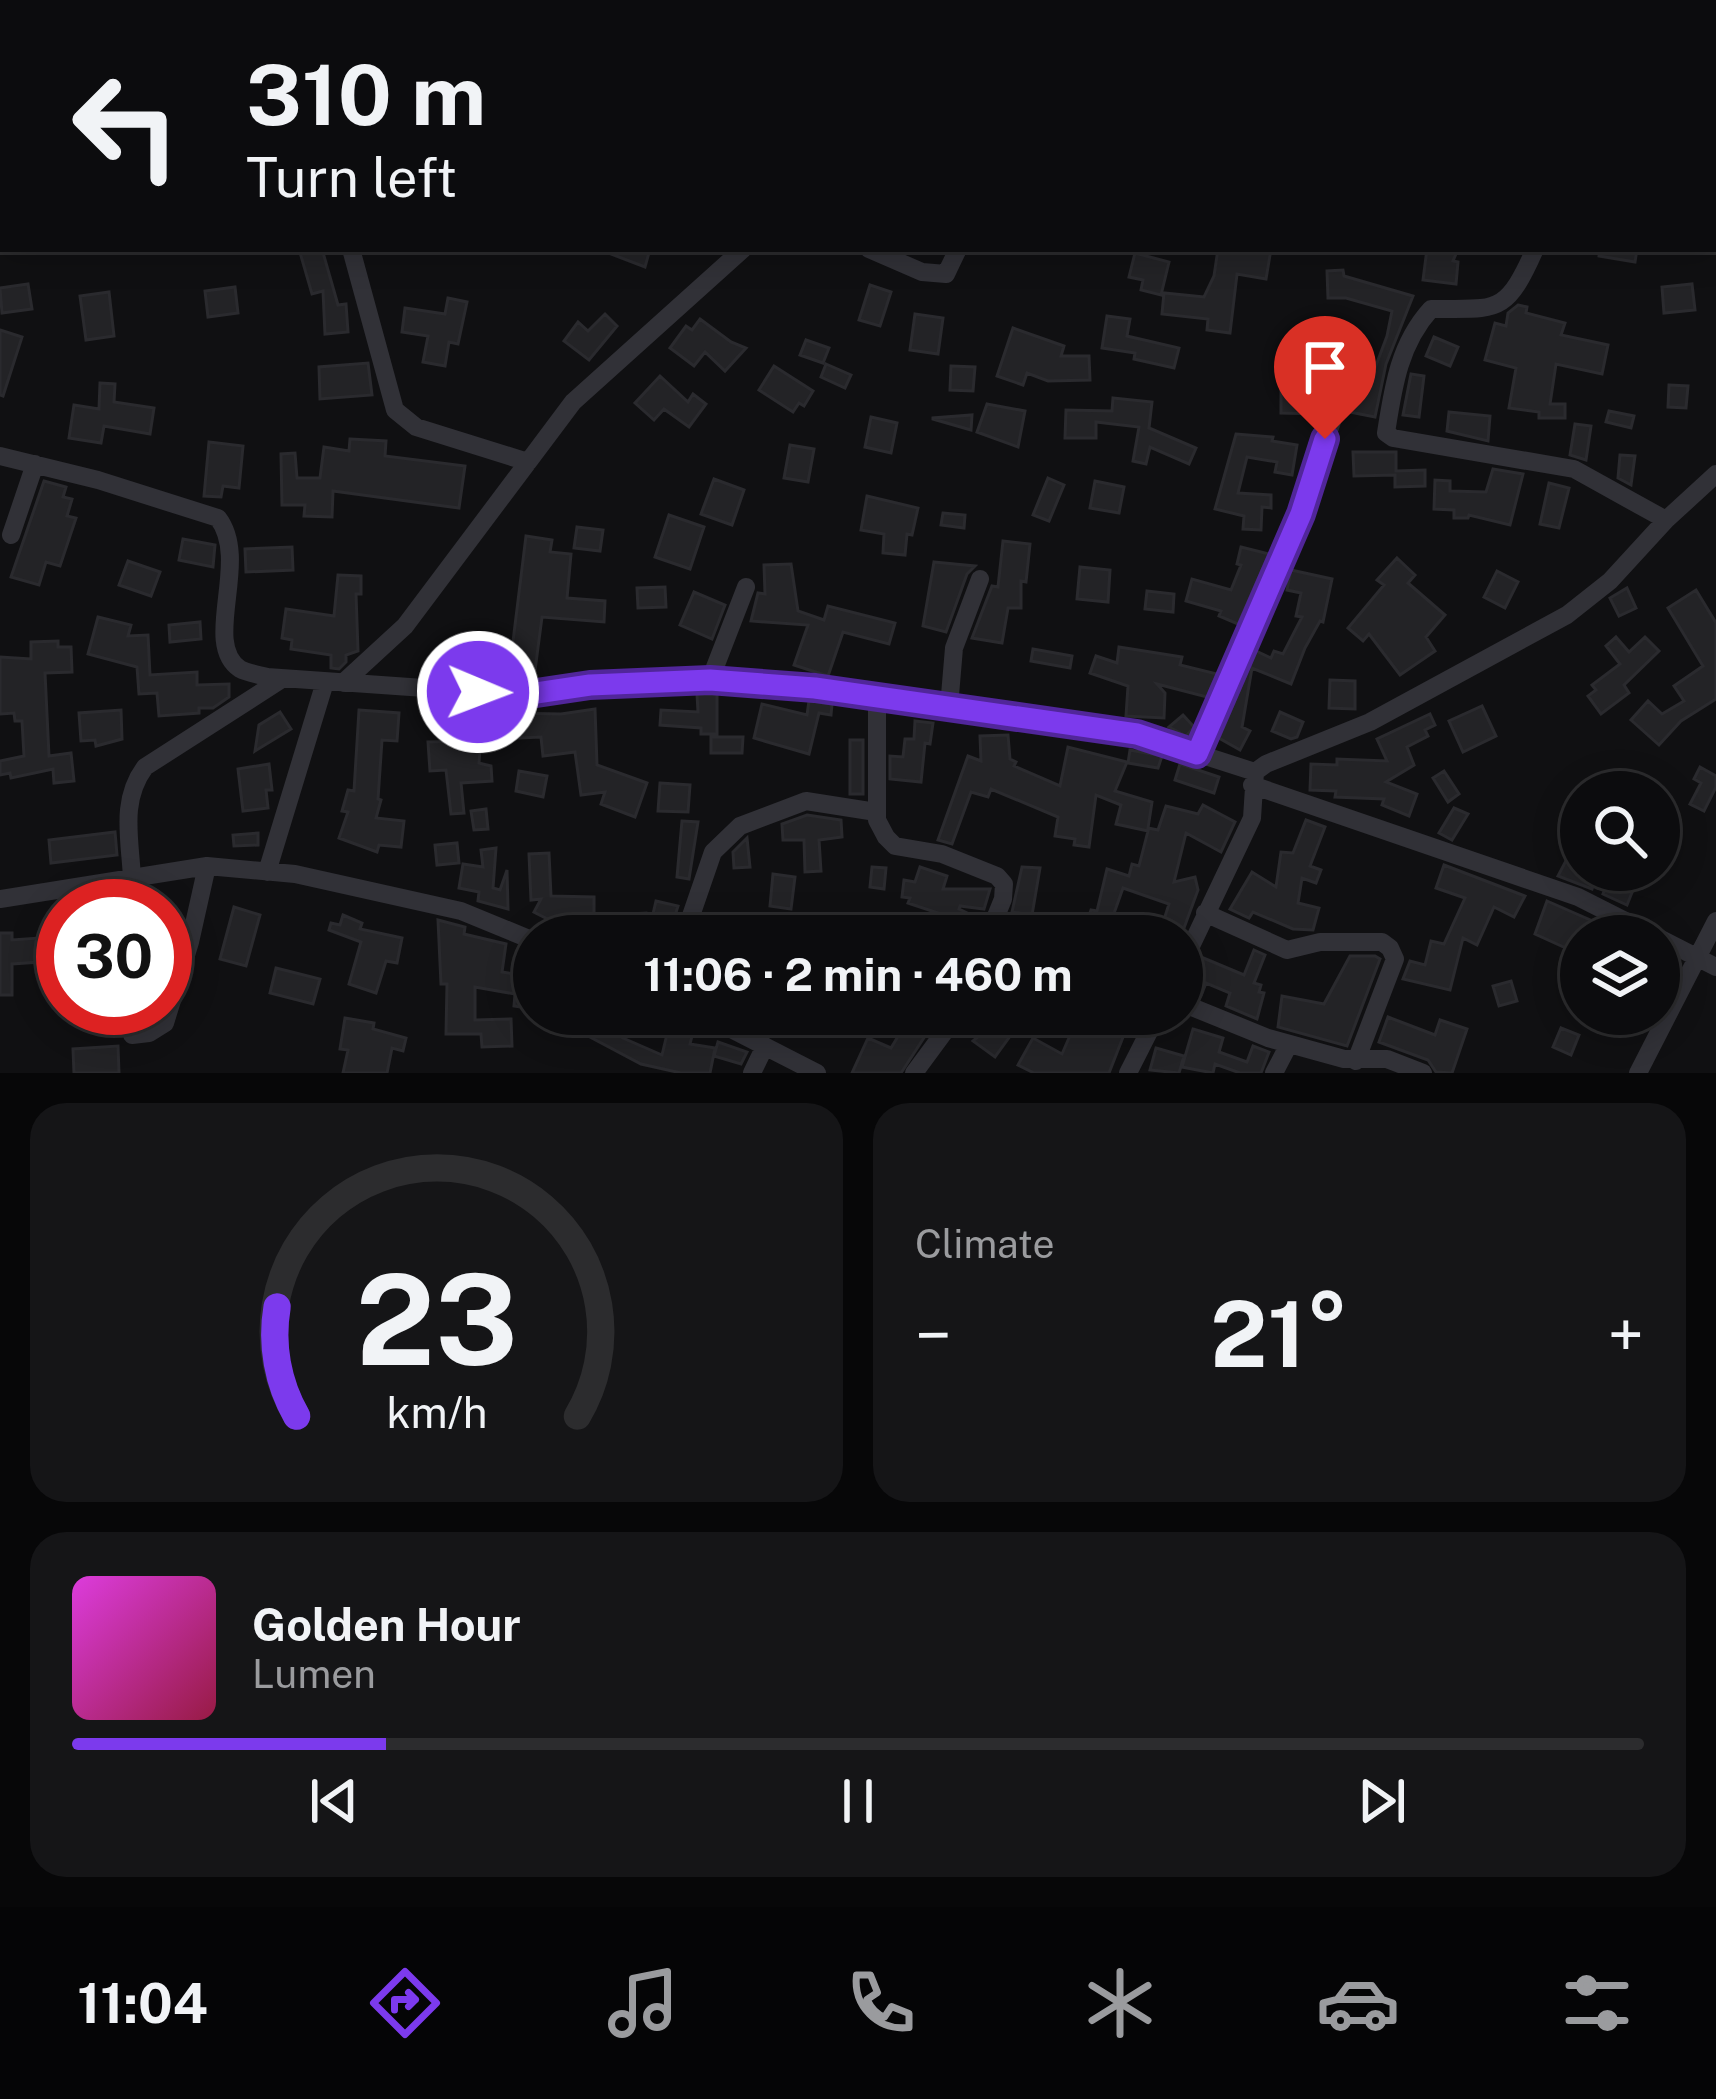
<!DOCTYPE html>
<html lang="en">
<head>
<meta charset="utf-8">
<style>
	body { margin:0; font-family:"Public Sans",sans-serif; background:#151517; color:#f1f3f6; height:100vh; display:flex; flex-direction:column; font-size:45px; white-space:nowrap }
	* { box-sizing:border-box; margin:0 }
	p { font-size:39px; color:#9a9b9e }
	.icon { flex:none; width:66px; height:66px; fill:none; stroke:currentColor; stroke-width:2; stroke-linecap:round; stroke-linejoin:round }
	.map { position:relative; height:1073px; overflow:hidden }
	.side { display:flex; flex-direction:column; gap:30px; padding:30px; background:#070708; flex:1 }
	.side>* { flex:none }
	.guide { position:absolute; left:0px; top:0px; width:1716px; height:252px; box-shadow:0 6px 30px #0003,0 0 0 3px #2c2c2e; background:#0c0c0e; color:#f1f3f6; overflow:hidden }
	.fabs { position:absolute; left:1560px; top:771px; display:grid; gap:24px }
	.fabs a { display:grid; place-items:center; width:120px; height:120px; border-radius:50%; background:#0c0c0e; box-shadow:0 6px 30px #0003,0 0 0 3px #2c2c2e; font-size:60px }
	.speed { position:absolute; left:36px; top:879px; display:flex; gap:24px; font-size:60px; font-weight:700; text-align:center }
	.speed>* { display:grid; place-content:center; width:156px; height:156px; border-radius:50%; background:#0c0c0e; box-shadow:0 6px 30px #0003,0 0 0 3px #2c2c2e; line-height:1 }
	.speed .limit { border:18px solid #d22; background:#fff; color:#111 }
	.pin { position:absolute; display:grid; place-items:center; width:102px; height:102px; color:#fff; margin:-123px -51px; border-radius:50% 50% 50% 0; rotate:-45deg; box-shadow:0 0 12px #0007 }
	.pin .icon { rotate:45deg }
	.me { position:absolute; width:132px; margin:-66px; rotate:91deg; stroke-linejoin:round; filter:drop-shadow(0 0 9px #0008) }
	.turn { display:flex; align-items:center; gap:42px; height:252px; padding:0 48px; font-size:54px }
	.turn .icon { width:156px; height:156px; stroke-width:2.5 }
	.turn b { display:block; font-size:84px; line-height:102px }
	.big { font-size:90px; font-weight:700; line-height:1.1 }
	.side .widget { flex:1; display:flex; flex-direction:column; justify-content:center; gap:18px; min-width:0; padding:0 42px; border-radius:36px; background:#151517 }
	.side .dial { align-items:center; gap:0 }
	.dial svg { height:312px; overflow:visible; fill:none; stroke:#2c2c2e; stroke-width:7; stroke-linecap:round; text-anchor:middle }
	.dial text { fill:#f1f3f6; stroke:none }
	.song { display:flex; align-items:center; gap:36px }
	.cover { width:144px; height:144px; border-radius:18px; background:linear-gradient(135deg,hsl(300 70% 55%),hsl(340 70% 35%)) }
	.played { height:12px; border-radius:6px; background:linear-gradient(90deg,#7c3aed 20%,#2c2c2e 20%) }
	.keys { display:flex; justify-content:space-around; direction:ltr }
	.heat { display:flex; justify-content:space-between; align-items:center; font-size:66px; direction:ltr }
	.side .tiles { flex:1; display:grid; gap:30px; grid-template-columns:1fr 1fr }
	.widget:last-child { grid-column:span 2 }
	.trip { position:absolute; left:513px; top:915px; width:690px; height:120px; border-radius:60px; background:#0c0c0e; box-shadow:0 6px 30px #0003,0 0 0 3px #2c2c2e; font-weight:700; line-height:120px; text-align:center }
	.dock { display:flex; height:192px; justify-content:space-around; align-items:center; background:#050506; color:#9a9b9e }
	.dock .icon { width:84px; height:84px }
	.dock .selected { color:#7c3aed }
	.dock b { font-size:54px; color:#f1f3f6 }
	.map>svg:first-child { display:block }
</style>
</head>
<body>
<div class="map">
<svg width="1716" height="1073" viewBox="0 0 1716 1073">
	<rect width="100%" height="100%" fill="#101012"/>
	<path fill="#232326" stroke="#2a2a2e" stroke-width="3" d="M299,249H322L338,305L346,304L348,332L325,334L323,291L312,294Z
		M598,249H650L645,267Z
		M1218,249H1271L1266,279L1237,274L1230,333L1207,330L1208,319L1162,314L1164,293L1204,297L1214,276Z
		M1427,249H1458L1453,261L1458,262L1456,284L1423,280Z
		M1600,249H1637L1635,262L1599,256Z
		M1135,253L1169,262L1161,295L1141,290L1143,280L1129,277Z
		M1343,270L1344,276L1413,296L1386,364L1375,417L1350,412L1357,390L1366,392L1387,336L1392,311L1346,298H1328L1327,271Z
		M28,284L32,309L2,313L0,288Z
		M1692,284L1695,310L1664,313L1662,287Z
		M870,285L891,292L880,326L859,320Z
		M235,287L238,313L208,317L205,291Z
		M109,292L114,336L86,340L80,296Z
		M448,298L467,302L458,344L449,342L445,366L423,362L428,336L402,332L405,308L445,314Z
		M1518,305L1527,307L1526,313L1565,323L1561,335L1608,345L1602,374L1556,364L1550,404H1565V418H1539V412L1509,408L1516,368L1485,360L1495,323L1506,326L1508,313Z
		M605,314L617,326L589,360L564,341L578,322L588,331Z
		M915,314L943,318L938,354L910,350Z
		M1107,316L1130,319L1127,336L1179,348L1174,368L1134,359L1135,353L1102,348Z
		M700,319L731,342L746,348L725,371L705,352L694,366L670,348L686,326L692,330Z
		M1013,328L1064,346L1061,356H1089L1090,380L1048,381L1027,373L1023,385L997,376Z
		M0,330L22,337L3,396L0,395Z
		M1434,337L1458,347L1450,366L1426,356Z
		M806,340L829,348L823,363L800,355Z
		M1307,354L1339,359L1332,378L1320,376L1319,414L1281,413V381L1302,382Z
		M368,363L372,395L320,399L319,367Z
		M826,364L851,375L845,388L821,377Z
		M774,366L813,391L804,406L799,403L793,412L759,390Z
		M951,366L975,367L973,391L950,390Z
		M1411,374L1424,376L1419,417L1403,415Z
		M660,376L688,402L693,394L706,404L689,427L664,409L654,420L635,403Z
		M100,383L115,384L114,402L154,408L150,434L104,426L101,443L69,438L74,405L99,409Z
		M1669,385L1688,386L1686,408L1668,407Z
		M1113,398L1152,402L1149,428L1196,448L1189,464L1150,447L1146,464L1133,461L1139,427L1096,422V438H1065L1066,410L1112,411Z
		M987,404L1025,411L1018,447L977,432Z
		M1609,411L1634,416L1631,428L1606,422Z
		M1449,412L1490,416L1488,441L1447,431Z
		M972,415L971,430L933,419V418Z
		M871,417L897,423L891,453L865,447Z
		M1575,424L1591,426L1586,460L1570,455Z
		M1236,434L1273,437L1272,441L1297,445L1292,475L1275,472L1277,462L1247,457L1238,493L1271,495V508L1262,507L1261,530L1243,529L1244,516L1215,509Z
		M350,439L386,441L385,456L465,466L459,508L333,491L332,517L304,516L305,505H282L281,454L295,453L297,478H320L324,447L349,451Z
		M209,442L243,446L239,488L223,486L221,497L204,496Z
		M790,445L814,449L808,482L784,478Z
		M1353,452H1396V471L1425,470V486L1395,487V475L1354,476Z
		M1620,455L1635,456L1631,485L1618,478Z
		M1493,469L1523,474L1510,525L1469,515L1468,518H1454V510L1434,509L1435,480L1450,481V491L1486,492Z
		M1048,478L1064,485L1049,521L1033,515Z
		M714,479L744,490L732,525L701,514Z
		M44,481L66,487L63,497L72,499L67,516L76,518L60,566L46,562L39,585L11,577Z
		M1095,481L1124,487L1119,513L1090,508Z
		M1549,483L1569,488L1559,528L1540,524Z
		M867,496L918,508L912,535L907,534L905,555L883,553L884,534L861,530Z
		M943,513L965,515L964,528L941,525Z
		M669,515L704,527L690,569L655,557Z
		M577,527L603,530L600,551L574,548Z
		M526,536L552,540L550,552L571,554L567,598L605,601L604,622L542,617L534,678L509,674Z
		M183,539L215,545L213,567L179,560Z
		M1003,541L1030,544L1026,582L1021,581V608H1008L1002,643L972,638L992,586L998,587Z
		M292,547L293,570L246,572L245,549Z
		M1241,547L1269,554L1238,624L1219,616L1221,611L1186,601L1192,579L1231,590L1241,565L1237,564Z
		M1397,558L1415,575L1408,583L1445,615L1426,637L1435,651L1400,675L1369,634L1363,641L1348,628L1384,585L1377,580Z
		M128,561L160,572L151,596L119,585Z
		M934,562L975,566L967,574L946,632L923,626Z
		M791,564L798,611L824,620L828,606L895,623L889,644L843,632L828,676L794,665L808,625L751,621L758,593L765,594L764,565Z
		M1080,567L1110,570L1108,602L1077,599Z
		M1291,570L1332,579L1323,622L1320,621L1305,648L1291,684L1252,668L1242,727L1250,731L1240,750L1219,738L1256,651L1271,658L1274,651L1283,654L1302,617L1296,616L1301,593L1287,590Z
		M1497,571L1518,582L1505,608L1484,597Z
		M338,575L361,576V594H356L358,651L346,655V662L339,669L331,668V655L291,649L292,640L282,638L286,609L334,616Z
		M665,587L666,607L638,608L637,588Z
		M1627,588L1636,608L1619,616L1610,598Z
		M1696,590L1716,623V699L1681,721L1659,745L1631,720L1648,701L1662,714L1684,701L1674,686L1703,666L1668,608Z
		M1147,591L1174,594L1173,612L1145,609Z
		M694,592L725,605L712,639L680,625Z
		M98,617L131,625L128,636L148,635L150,675L197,672V685L229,684V697L213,708H199V713L159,716L157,693L139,694L137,667L88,654Z
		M200,622L201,639L170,642L169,625Z
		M1616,637L1629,652L1645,637L1659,651L1624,685L1629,693L1601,714L1588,696L1596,690L1592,685L1620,664L1606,646Z
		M58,641V647H71L72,672L45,673L49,756L71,753L74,781L54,783L53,769L11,778L10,773L0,775V761L24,756L22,721H15L14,713L0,714V657L31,659V642Z
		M1119,647L1182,657L1180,665L1217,674L1207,697L1157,684L1165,693L1164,718L1126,716L1128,686L1090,673L1096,656L1117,663Z
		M1033,649L1072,656L1070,668L1031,661Z
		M433,656L486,658L485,675L432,674Z
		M1330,680L1355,681V709L1329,708Z
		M697,694H717V734H701V728L660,725L661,710L698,712Z
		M809,701L832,704L831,715L819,713L809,754L754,738L762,704L807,715Z
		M1482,706L1496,736L1463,752L1449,721Z
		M595,709L597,765L647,783L635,817L601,804L605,792L581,795L575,752L543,756L541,737L500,739L503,721L509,720L508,713L561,714Z
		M121,710L122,739L96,746L95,740L81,741L79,713Z
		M359,710L399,713L397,741L382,740L378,799L381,800L376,818L404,821L401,847L379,845L377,852L339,838L348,812L342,811L348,790L354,791Z
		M280,712L291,729L255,751L259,725Z
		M1280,712L1303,722L1297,737L1291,739L1272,731Z
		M1430,714L1435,725L1425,730L1428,736L1407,747L1414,765L1386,782L1417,794L1409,816L1382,805L1384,799L1335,797L1336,791L1310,790L1311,764L1337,765V759L1387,761L1377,739Z
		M1183,715L1194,727L1186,736L1169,727Z
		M915,721L933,723L930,744L925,743L921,782L890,779V756L903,757L905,739H914Z
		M482,723L479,763L491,766L492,781L461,783L464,813L451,814L446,770L430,771L428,742L469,741L468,725Z
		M1008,735L1010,759L1016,762L1014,766L1060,786L1068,747L1127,762L1115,791L1152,802L1148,828L1158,830L1166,806L1198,814L1203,805L1235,822L1221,852L1186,833L1174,882L1195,877L1198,890L1181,936L1161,929L1169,904L1123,888L1106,936H1082L1091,910L1097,911L1107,869L1129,876L1132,864L1139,866L1148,831L1116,824L1121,805L1096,795L1089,847L1074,845L1075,839L1055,836L1058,817L991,789L988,797L971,792L952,844L938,840L968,756L981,761L980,736Z
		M711,737H743L742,753H711Z
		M850,740H863V794H850Z
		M1130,750L1162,756L1158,768L1128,763Z
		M269,764L272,790H266L268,808L243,811L238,769Z
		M1180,764L1219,777L1214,793L1175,780Z
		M1700,767L1716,776V787L1704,811L1690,804L1701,783L1694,779Z
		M519,771L547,776L543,797L516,791Z
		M1444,771L1459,794L1448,802L1433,778Z
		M660,783L690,785L688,812L658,811Z
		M1454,808L1468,814L1452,840L1439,833Z
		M486,809L488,829L474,830L471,811Z
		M807,815L841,820L842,837L819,840L821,871L805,872L804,840H783L782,824Z
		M1306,820L1325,827L1310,866L1321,870L1316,883L1302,878L1298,903L1319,908L1313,930L1293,929L1253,912L1249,918L1230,909L1252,872L1276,887L1281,852L1293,853Z
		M682,821L698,822L689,879L677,877Z
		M115,832L117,855L51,863L49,840Z
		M258,833V845L234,846L233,835Z
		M747,838L750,867L734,868L733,852Z
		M457,843L459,863L437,865L435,845Z
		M496,848L493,888L500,890L507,870L508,909L478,901L479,892L459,888L463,864L483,867L481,850Z
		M549,853L551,896L594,897V916L646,913L647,931L595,936V933L573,932L534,912L541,899L531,900L529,854Z
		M1570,853L1581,859V870H1587L1583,877L1594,883L1592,889L1558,876Z
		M1444,865L1525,896L1514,917L1494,907L1477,945L1463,938L1450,990L1403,979L1410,961L1425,965L1431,941L1444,944L1465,898L1436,888Z
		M872,867L886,868L884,889L870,887Z
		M920,867L947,876L943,889H990L984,909L960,906L959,909L980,919L947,920V916L908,903L910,898L902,897L904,880L915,882Z
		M1022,867L1040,868L1032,915L1012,912Z
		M1612,870H1641L1627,905L1603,894Z
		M773,874L795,877L791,909L770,906Z
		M656,901L678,906L674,919L653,914Z
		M1547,901L1604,926L1599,936H1581V959L1573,974L1561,967L1570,950L1535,934Z
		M234,907L260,915L246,966L220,959Z
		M343,915L362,923L360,929L402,938L397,963L386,961L376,993L349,984L361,942L329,930L331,923L340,925Z
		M438,920L465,927L464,934L506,944L502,972L534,977V1009L514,1006L515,994L475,987V1020L511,1019L512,1046L482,1047L481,1034H446L447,984H441Z
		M0,933H12V940L53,937L54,961L12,964V995H0Z
		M1254,950L1265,955L1254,983L1261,985L1259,992L1264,993L1257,1019L1226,1006L1230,993L1206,983L1201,996L1182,990L1201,957L1244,975Z
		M1350,956H1375L1380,959L1347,1046L1278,1027L1282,996L1324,1004Z
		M276,968L320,979L313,1004L270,993Z
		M1511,981L1517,1001L1499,1006L1493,986Z
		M562,1014H634L623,1038L662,1055L668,1030L692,1036L690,1044L715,1048L710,1073H681L641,1064L588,1036L558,1028Z
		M836,1014H862L857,1034L833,1027Z
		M997,1014H1021L1014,1027L1016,1028L995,1057L973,1041L993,1024Z
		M1051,1014H1132L1109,1073H1034L1018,1065L1033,1038L1062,1054L1075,1024Z
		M1388,1017L1435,1035L1440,1020L1467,1029L1452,1073L1436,1072L1428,1060L1379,1042Z
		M345,1018L374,1023L373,1029L406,1038L403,1051L392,1048L387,1073H343L348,1050L340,1049Z
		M909,1018L929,1030L901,1073H852L868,1038L891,1048Z
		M1561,1028L1579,1035L1571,1055L1553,1047Z
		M1193,1029L1223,1038L1219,1052L1247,1062L1253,1046L1269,1052L1261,1073H1240L1215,1064L1213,1073L1182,1067Z
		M718,1042L747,1052L741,1064L714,1056Z
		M118,1046L119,1073H74L73,1049Z
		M1156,1048L1184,1056L1179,1073L1150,1070Z"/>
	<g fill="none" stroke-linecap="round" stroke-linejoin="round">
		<path stroke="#313137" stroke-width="18" d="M245,0L246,3
			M1187,0L1200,3
			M102,3L104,0
			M913,3L915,0
			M1129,3L1130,0
			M1285,3L1290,0
			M1512,3V0
			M1713,48L1716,49
			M0,89L3,87
			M351,249L395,410L416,427L528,462
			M869,249L922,272L946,274L958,249
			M1535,249C1505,317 1497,308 1431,309C1399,344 1393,388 1386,433L1393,438L1574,469L1666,520
			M0,456L98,480L218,518C251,561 201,643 240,669C247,673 260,675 267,677L523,695L590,685L710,680L815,688L1137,734L1255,772
			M11,535L35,464
			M710,680L746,587
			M343,683L405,626L573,402L743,249
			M877,697V820L886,837L895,846L942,854L997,876L1004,884L1003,899L988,936
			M949,707L954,648L980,579
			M1197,754L1301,514L1351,365
			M1252,785L1578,897L1655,936
			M267,872L325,682
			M132,878C130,838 120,801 145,767L282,679
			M0,899L207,866L295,874L461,911L534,941
			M1205,913L1287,950L1320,942H1382L1390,948L1395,959L1356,1061
			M684,936L713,852L740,826L806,801L876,812
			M1659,938L1716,967
			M1182,965L1252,818L1255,772L1266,764L1370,722L1567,615L1610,581L1666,520L1716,474
			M1182,1003L1268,1038L1344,1059H1387L1423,1073
			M702,1014L817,1073
			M132,1035L149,1033L165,1023L190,942L207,866
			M752,1073L765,1046
			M914,1073L948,1027L971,1023L984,1014
			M1128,1073L1158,1014
			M1274,1073L1289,1044
			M1638,1073L1716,921"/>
	</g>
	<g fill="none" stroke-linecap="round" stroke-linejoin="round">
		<g stroke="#51269a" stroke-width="30">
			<path id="route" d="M478,692L523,695L590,685L710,680L815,688L1137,734L1197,754L1301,514L1325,439"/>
		</g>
		<use href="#route" stroke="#7c3aed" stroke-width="21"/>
	</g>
</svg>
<div class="fabs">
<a><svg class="icon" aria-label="search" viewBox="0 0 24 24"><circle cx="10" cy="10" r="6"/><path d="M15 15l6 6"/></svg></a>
<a><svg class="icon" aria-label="layers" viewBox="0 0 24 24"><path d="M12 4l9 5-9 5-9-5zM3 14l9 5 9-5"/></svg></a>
</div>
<div class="speed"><div class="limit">30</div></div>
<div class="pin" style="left:1325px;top:439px;background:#d93025"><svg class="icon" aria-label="arrive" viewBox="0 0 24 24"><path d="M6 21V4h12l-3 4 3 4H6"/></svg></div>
<svg class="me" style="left:478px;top:692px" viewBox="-20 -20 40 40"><circle r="17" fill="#7c3aed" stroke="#fff" stroke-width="3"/><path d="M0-11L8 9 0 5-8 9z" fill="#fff"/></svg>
<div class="trip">11:06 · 2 min · 460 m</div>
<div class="guide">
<div class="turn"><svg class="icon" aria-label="left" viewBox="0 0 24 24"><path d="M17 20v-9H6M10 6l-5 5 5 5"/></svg><div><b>310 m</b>Turn left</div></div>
</div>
</div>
<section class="side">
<div class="tiles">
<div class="widget dial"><svg viewBox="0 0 100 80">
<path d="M14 69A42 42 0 1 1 86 69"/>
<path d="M14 69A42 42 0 0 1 9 41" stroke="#7c3aed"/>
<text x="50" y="56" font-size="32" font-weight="700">23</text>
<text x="50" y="72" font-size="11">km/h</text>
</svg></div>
<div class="widget"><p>Climate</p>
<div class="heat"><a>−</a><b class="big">21°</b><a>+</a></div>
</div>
<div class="widget">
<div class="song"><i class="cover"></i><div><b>Golden Hour</b><p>Lumen</p></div></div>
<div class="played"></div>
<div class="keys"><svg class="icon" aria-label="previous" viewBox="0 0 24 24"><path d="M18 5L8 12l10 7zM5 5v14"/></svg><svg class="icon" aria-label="pause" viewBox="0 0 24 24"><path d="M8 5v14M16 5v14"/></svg><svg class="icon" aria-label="next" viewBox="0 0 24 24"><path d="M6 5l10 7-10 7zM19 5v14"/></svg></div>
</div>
</div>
</section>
<nav class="dock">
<b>11:04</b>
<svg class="icon selected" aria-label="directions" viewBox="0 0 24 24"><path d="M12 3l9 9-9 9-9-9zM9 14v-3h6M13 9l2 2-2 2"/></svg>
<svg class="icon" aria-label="music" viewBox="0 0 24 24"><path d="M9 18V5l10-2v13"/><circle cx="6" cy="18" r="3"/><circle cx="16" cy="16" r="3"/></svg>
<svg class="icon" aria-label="phone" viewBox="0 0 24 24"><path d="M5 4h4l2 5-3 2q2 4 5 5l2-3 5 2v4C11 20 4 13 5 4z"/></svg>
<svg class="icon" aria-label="climate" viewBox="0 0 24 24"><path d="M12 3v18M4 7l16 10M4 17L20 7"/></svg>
<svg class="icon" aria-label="car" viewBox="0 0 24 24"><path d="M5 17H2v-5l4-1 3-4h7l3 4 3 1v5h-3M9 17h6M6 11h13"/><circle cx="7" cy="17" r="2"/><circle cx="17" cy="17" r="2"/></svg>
<svg class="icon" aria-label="filters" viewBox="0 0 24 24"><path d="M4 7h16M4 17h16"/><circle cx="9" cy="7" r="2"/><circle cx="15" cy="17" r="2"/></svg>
</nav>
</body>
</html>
